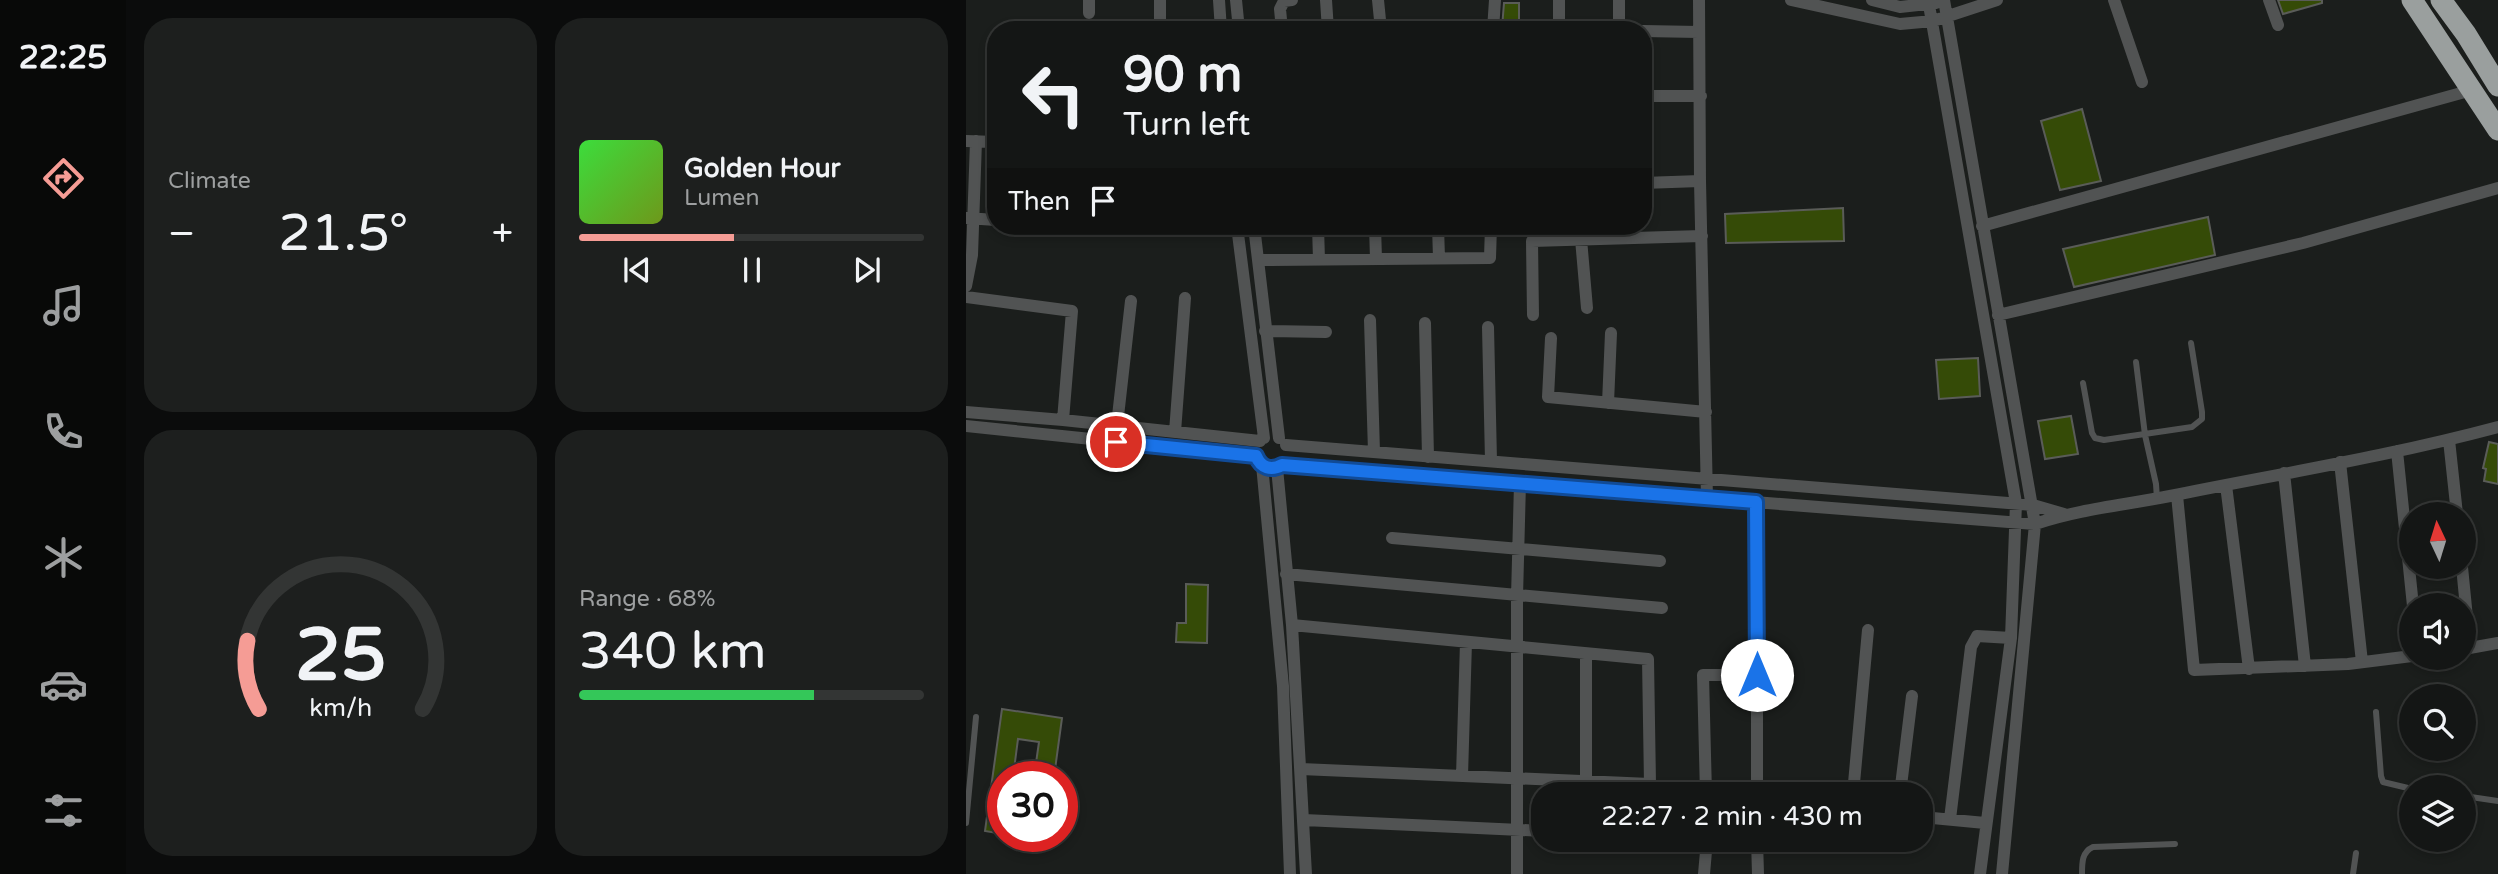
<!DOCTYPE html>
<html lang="en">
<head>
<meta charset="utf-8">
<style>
	body { margin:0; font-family:"Varela Round",sans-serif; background:#1d1f1e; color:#f1f3f6; height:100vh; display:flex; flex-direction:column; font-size:26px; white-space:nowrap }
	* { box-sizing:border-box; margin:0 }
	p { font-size:23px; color:#9d9fa0 }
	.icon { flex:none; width:38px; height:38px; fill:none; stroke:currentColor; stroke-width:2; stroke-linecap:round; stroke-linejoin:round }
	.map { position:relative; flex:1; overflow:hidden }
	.side { display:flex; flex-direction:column; gap:18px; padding:18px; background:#0b0c0c; width:840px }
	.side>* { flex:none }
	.guide { position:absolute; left:21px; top:21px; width:665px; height:214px; border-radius:28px; box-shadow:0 4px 10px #0003,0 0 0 2px #333534; background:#141615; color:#f1f3f6; overflow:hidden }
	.needle { width:46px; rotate:356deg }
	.buttons { position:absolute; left:1433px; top:502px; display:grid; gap:14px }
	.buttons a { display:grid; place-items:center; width:77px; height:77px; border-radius:50%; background:#141615; box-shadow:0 4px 10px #0003,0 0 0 2px #333534; font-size:35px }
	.speed { position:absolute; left:21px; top:761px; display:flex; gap:14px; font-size:35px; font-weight:700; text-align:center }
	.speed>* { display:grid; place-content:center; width:91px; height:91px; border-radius:50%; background:#141615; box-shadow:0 4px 10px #0003,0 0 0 2px #333534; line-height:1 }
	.speed .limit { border:10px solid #d22; background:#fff; color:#111 }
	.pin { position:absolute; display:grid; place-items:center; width:60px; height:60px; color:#fff; margin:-30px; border:4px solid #fff; border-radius:50%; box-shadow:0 2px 7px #0007 }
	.me { position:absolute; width:77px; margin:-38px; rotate:0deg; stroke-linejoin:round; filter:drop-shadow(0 0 5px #0008) }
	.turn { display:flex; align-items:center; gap:24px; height:147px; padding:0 21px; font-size:32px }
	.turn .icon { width:91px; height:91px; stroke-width:2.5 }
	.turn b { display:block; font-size:49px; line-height:60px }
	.then { display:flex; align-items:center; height:66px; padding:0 21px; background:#0003; gap:14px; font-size:26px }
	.big { font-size:52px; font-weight:600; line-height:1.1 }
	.side .tile { flex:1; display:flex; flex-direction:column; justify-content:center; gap:10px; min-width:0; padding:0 24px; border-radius:28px; background:#1d1f1e }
	.side .dial { align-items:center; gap:0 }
	.dial svg { height:182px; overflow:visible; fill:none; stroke:#333534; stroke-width:7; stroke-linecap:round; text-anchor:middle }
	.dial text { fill:#f1f3f6; stroke:none }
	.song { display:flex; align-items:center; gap:21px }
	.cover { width:84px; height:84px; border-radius:10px; background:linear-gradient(135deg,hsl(120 70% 55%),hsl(80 70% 35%)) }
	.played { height:7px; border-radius:4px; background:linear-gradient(90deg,#f59c95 45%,#333534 45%) }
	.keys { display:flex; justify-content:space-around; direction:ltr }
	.heat { display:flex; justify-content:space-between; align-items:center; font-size:38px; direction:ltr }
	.charge { height:10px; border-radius:5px; background:linear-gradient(90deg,#34c759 68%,#333534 0) }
	.side .tiles { flex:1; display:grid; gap:18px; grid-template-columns:repeat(2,1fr) }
	.trip { position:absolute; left:565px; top:782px; width:402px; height:70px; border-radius:28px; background:#141615; box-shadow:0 4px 10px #0003,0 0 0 2px #333534; font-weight:600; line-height:70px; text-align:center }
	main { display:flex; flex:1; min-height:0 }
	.tab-bar { display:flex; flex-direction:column; width:126px; justify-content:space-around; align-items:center; background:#080908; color:#9d9fa0 }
	.tab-bar .icon { width:49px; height:49px }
	.tab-bar .active { color:#f59c95 }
	.tab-bar b { font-size:32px; color:#f1f3f6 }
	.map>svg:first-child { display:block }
</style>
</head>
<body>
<main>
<nav class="tab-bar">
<b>22:25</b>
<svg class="icon active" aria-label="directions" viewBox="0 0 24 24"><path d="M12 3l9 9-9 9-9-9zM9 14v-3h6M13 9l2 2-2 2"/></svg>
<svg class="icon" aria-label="music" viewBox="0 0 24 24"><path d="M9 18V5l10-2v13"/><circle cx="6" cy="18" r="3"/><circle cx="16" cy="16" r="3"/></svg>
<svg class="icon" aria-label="phone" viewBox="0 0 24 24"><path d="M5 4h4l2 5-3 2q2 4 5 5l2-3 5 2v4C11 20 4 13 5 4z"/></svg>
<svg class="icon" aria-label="climate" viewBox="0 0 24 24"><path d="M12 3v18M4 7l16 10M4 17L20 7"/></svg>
<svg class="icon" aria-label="car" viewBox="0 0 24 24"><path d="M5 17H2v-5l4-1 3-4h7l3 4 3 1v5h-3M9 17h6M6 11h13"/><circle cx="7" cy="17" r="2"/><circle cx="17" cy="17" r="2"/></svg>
<svg class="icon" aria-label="filters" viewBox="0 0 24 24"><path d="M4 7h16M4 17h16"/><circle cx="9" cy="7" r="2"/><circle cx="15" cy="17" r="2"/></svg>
</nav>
<section class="side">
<div class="tiles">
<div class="tile"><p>Climate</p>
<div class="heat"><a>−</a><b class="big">21.5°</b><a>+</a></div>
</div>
<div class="tile">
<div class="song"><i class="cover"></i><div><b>Golden Hour</b><p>Lumen</p></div></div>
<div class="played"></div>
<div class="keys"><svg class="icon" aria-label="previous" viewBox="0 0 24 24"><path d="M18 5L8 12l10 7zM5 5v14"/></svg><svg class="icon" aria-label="pause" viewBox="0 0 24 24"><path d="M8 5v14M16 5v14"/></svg><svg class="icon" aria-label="next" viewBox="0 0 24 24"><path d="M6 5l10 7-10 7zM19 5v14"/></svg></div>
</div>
<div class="tile dial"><svg viewBox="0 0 100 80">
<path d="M14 69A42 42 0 1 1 86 69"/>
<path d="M14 69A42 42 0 0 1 9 39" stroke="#f59c95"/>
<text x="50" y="56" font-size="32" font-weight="700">25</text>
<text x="50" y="72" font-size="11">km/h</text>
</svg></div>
<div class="tile"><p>Range · 68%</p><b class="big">340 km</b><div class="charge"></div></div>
</div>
</section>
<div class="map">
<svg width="1532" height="874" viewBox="0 0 1532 874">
	<rect width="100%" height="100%" fill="#1b1e1c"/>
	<path fill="#354b07" stroke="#5a5c58" stroke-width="2" d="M1312,0H1356V3L1317,14Z
		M538,3H553V28H536Z
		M1116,109L1135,181L1094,190L1075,121Z
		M877,208L878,241L760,243L759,214Z
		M1242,217L1249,255L1108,287L1097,249Z
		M1012,358L1014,396L973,399L970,360Z
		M1105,416L1112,454L1079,459L1072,421Z
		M1523,442L1532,444V484L1518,481L1520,469L1517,468Z
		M220,584L242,585L241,643L210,642L211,623H220Z
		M36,709L96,718L88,777H68L73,742L52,739L47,777H37V834L19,831Z"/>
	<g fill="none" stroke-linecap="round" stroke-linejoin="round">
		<path stroke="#515353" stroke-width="6" d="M1170,362L1179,435L1190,484L1191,499
			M1117,383L1126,433L1129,438L1138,440L1226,427L1236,419V412L1225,343
			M1410,712L1415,776L1417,782L1446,789
			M1498,796L1532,801
			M0,823L10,717
			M1116,874C1116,862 1116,852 1127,847L1209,844
			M1387,874L1390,853"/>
		<path stroke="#515353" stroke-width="12" d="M123,0V13
			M194,0V25
			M253,0L255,30
			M270,0L273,30
			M360,0L362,30
			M412,0L415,30
			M593,0V30
			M653,0V30
			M733,0L734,181L741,498
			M825,0L934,24L967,21L1031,0
			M906,0L934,7L970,3
			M978,0L1069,524L1036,874
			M1148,0L1176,82
			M1303,0L1312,25
			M963,5L1050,503L1045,638L1014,874
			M415,29H527
			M316,30L314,9L318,1L326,0
			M527,30L529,0
			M677,31L733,32
			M677,96H735
			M0,141L30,142
			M677,183L734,181
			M0,218L30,220
			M114,226H125
			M271,226L298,438
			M288,226L313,438
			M352,226L353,260
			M409,226L410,259
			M472,226L473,258
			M1016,226L1506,90
			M615,239L621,308
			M292,260L524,258L525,226
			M0,286L6,255L10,141
			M0,297L106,311L97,420
			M567,315L566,241L736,236
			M1032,315L1337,243L1532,188
			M404,320L408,452
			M459,323L462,457
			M522,327L525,461
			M299,331L360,332
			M585,338L582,397L740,412
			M642,403L645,333
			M0,412L97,420L294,441
			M151,425L165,301
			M0,426L290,456
			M209,432L219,298
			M1483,440L1491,514
			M320,445L1067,505L1098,514
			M1431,451L1447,606
			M1374,462L1396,662
			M296,465L317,686L324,874
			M316,465L1069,524C1113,509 1159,505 1204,496C1313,474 1424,456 1532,427
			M311,468L326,625L340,874
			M1318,473L1339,666
			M1260,485L1283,669
			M1211,495L1228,670L1382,664L1446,656
			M791,502V794
			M426,538L694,561
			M1496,567L1504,648
			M320,574L696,608
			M326,625L682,659L684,784L335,769
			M1498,649L1532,643
			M620,654V781
			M496,776L500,642
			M740,794L737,675H791
			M887,794L902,630
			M934,794L946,696
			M956,817L1019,823
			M984,819L1005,647L1011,636L1045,638
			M338,820L578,831
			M791,840L792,874
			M551,874V597L554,483
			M738,874L741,840"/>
		<path stroke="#9a9f9e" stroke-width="21" d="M1446,0L1532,130
			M1475,0L1500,34L1532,86"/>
	</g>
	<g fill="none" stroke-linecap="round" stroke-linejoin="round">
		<g stroke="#114b97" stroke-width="18">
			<path id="route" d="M150,442L290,456C295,468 305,471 316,465L790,502L791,675"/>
		</g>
		<use href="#route" stroke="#1a73e8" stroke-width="12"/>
	</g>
</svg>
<div class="buttons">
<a><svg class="needle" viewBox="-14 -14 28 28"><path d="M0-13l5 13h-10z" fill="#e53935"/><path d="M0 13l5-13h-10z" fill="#9d9fa0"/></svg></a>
<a><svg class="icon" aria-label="sound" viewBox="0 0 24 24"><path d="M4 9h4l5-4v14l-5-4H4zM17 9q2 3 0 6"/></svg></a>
<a><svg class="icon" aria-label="search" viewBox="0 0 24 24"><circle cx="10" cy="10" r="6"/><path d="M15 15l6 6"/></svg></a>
<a><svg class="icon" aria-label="layers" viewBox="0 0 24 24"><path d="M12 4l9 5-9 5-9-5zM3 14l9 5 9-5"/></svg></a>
</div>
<div class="speed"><div class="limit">30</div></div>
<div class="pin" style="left:150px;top:442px;background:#d93025"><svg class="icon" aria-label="arrive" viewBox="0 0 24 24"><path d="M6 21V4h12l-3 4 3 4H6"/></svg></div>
<svg class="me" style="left:791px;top:675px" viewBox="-20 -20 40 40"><circle r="19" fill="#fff"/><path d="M0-13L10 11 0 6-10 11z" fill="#1a73e8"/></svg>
<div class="trip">22:27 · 2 min · 430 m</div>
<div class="guide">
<div class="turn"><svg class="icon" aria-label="left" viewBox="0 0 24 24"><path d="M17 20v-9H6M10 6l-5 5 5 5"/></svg><div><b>90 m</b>Turn left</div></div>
<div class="then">Then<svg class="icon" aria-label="arrive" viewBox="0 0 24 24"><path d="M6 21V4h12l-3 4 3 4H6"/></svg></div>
</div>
</div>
</main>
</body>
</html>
